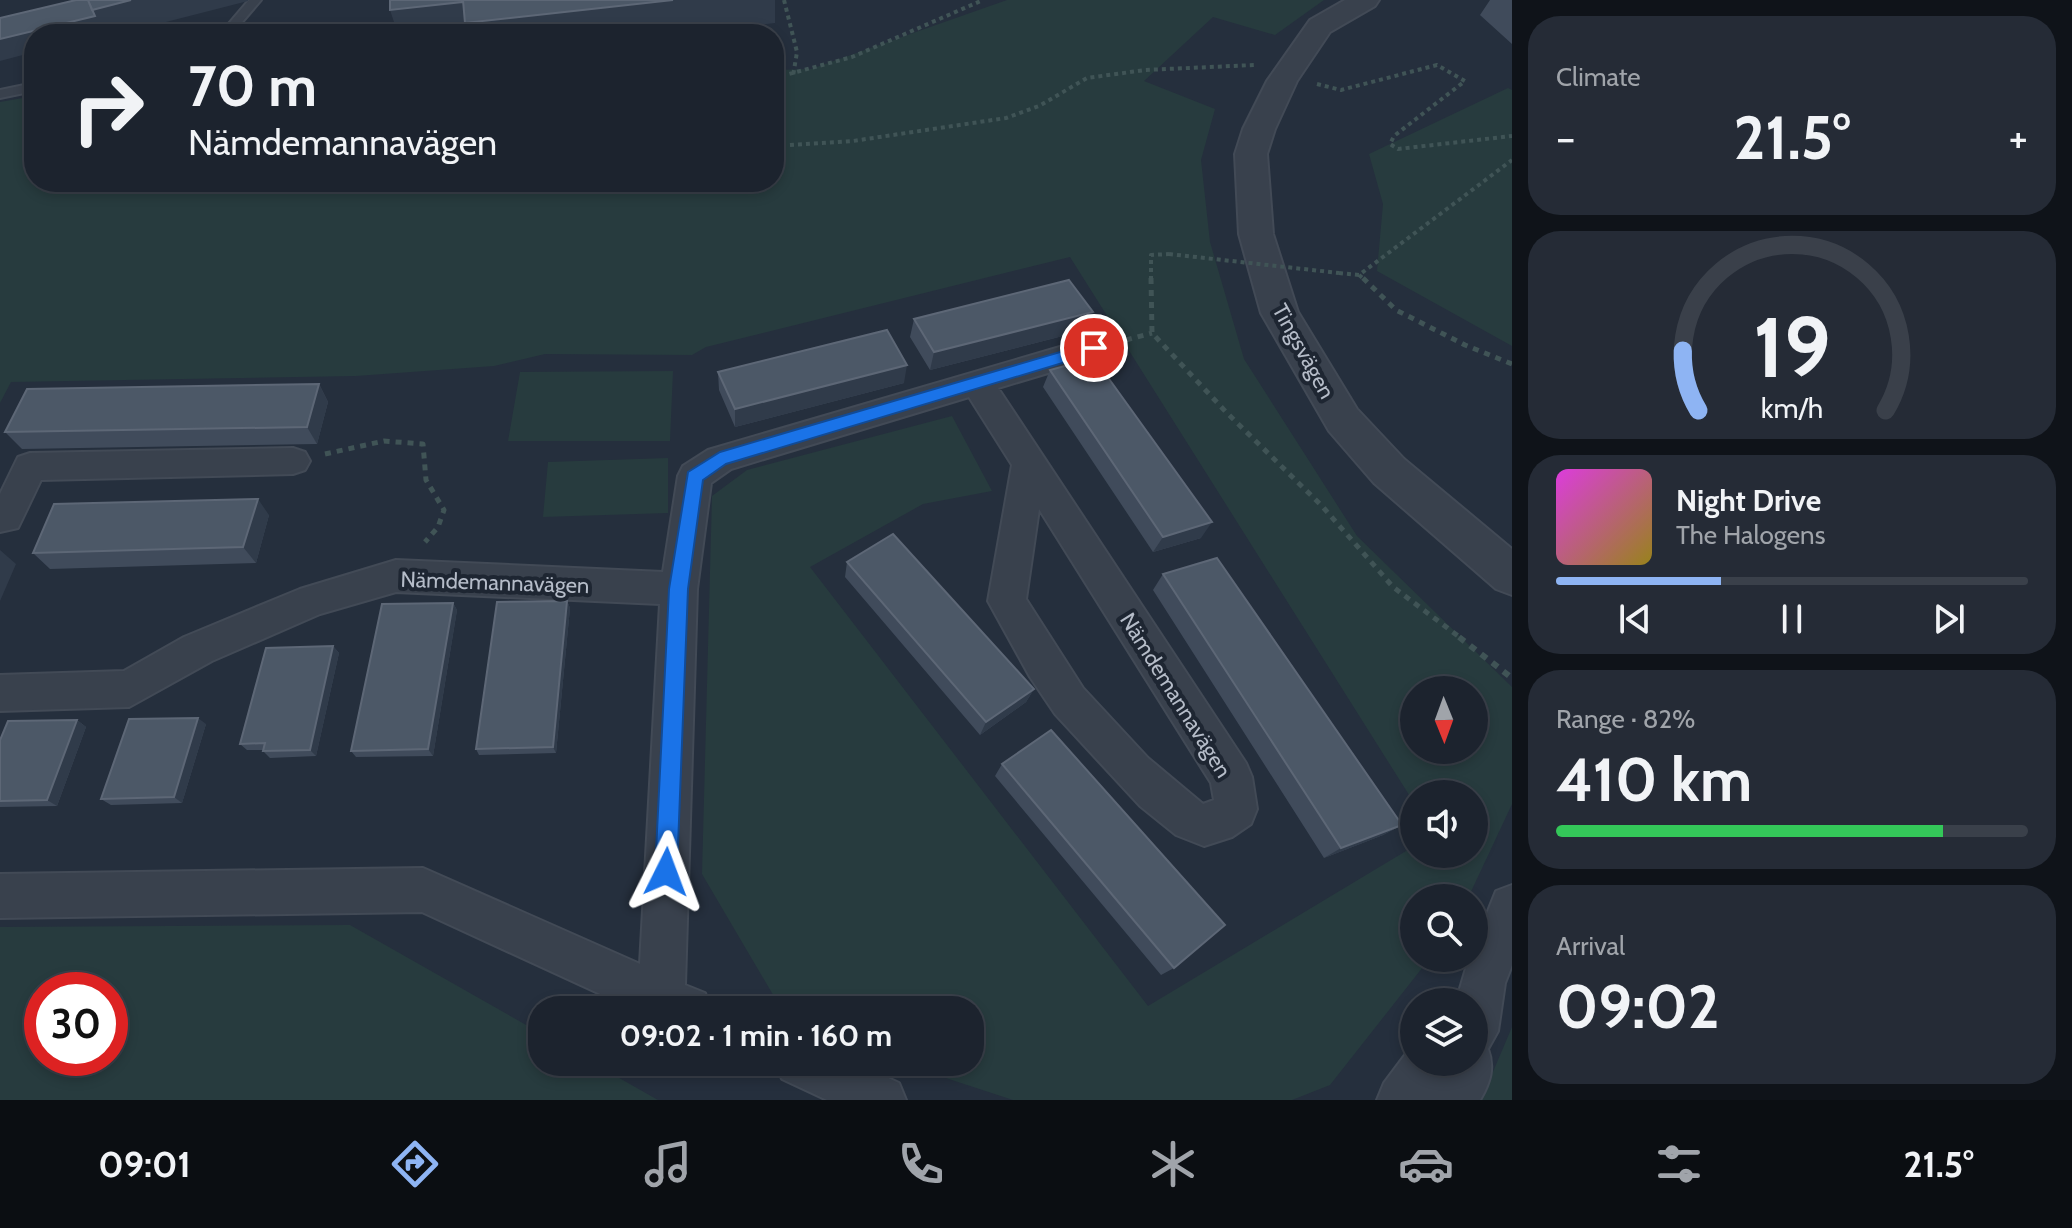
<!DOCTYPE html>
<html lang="en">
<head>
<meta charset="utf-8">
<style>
	body { margin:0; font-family:Cabin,sans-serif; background:#252b36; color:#f1f3f6; height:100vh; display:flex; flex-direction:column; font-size:30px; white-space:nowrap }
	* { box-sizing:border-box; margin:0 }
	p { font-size:26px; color:#a0a4aa }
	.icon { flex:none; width:44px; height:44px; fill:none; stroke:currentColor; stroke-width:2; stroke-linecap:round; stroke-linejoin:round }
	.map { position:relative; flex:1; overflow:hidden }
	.drawer { display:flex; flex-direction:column; gap:16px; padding:16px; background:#0f1319; width:560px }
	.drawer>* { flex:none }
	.hud { position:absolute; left:24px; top:24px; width:760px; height:168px; border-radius:32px; box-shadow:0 4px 12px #0003,0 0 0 2px #3a404a; background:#1c232e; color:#f1f3f6; overflow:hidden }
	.needle { width:52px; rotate:179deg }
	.buttons { position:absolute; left:1400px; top:676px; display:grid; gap:16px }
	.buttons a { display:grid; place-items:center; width:88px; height:88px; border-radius:50%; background:#1c232e; box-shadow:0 4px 12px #0003,0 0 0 2px #3a404a; font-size:40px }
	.speed { position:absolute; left:24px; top:972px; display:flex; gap:16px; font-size:40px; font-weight:700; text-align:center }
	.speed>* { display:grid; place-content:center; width:104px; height:104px; border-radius:50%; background:#1c232e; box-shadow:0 4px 12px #0003,0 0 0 2px #3a404a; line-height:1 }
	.speed .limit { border:12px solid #d22; background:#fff; color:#111 }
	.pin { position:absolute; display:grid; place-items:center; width:68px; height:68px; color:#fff; margin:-34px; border:4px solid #fff; border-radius:50%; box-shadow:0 2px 8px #0007 }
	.me { position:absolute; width:88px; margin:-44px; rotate:3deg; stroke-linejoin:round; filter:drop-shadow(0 0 6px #0008) }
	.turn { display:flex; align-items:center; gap:28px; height:168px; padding:0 32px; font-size:36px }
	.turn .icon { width:104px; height:104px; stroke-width:2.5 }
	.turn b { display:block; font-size:56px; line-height:68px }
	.big { font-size:60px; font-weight:700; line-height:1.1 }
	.drawer .card { flex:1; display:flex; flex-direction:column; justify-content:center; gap:12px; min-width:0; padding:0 28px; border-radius:32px; background:#252b36 }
	.drawer .dial { align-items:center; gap:0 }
	.dial svg { height:208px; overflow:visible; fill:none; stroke:#3a404a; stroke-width:7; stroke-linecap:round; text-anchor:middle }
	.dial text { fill:#f1f3f6; stroke:none }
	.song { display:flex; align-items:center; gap:24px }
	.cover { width:96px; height:96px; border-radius:12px; background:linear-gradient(135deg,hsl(300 70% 55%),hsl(50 70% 35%)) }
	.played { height:8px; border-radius:4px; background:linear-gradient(90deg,#8eb4f3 35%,#3a404a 35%) }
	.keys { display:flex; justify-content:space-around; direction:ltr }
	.heat { display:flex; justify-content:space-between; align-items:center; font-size:44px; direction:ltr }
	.charge { height:12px; border-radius:6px; background:linear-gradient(90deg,#34c759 82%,#3a404a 0) }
	.trip { position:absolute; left:528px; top:996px; width:456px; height:80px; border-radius:32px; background:#1c232e; box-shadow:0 4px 12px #0003,0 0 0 2px #3a404a; font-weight:700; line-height:80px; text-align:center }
	.tab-bar { display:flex; height:128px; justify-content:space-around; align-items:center; background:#0b0e12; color:#a0a4aa }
	.tab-bar .icon { width:56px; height:56px }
	.tab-bar .active { color:#8eb4f3 }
	.tab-bar b { font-size:36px; color:#f1f3f6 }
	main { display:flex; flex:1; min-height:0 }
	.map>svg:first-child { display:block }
</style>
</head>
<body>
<main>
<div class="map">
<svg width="1512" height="1100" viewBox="0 0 1512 1100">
	<rect width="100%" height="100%" fill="#252f3d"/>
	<path fill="#273b3e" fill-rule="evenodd" d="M1007,0H1324L1275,35L1213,17L1144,81L1215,109L1201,160L1210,242L1244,359L1357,536L1512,687V804L1468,898H1414V958H1430L1330,1085L1292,1100H1013L897,1062H970V1010H782L702,874L712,496L747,470L952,416L992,491L923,504L810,567L1148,1006L1411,848V798L1070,257L706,347L692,355L545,354L494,366L356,376L11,382L0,403V102L34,96V182H774V70L811,69ZM1414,690H1474V750H1414ZM1414,794H1474V854H1414Z
		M1508,88L1512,90V346L1377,271L1383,204L1369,154Z
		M673,371L670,441H508L520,372Z
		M668,458V513L543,517L548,462Z
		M350,925L542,1034V1062H591L658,1100H0V927ZM110,990V1058H42V990Z
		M1512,1027V1100H1481Z"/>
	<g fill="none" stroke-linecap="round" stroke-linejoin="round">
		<g stroke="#424a56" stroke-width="4">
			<path id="service" d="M249,0H261L232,34H220Z
				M34,83V91L0,98V90Z"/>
		</g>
		<g stroke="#424a56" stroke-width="4">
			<path id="minor" d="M1094,337L1105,340L1110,348L1105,356L998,388L1246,763L1252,777L1257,809L1251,824L1232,837L1204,846L1176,835L1140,806L1055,714L1030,677L988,601L1012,465L969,397L731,469L711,483L697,589L685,985L705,993L711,1010H635L422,912L0,918V874L423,868L640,964L660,604L396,592L320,614L212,661L129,707L0,711V675L124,671L184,637L300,589L396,560L663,572L678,476L683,466L708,450ZM1039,509L1211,783L1214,800L1203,804L1148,758L1083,688L1026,599Z
				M293,448L305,452L310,461L305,470L293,474L41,480L18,528L0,532V494L18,457L30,453Z
				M1512,885V965L1505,983L1498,1031L1488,1049C1495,1068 1490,1083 1480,1100H1377L1384,1083L1414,1043V1062H1474V1002H1456L1469,958H1474V946L1496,891Z
				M775,1062H854L899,1083L906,1100H827L782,1079Z"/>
		</g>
		<g stroke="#424a56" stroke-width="4">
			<path id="tertiary" d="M1345,0H1379L1375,6L1330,32L1297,81L1275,129L1267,154L1273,234L1298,312L1357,409L1404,459L1512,549V595L1496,589L1374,483L1329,431L1261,313L1239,234L1235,154L1243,129L1267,81L1310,20Z"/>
		</g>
		<path stroke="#405456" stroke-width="4" stroke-dasharray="4 4" stroke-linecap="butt" d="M784,0L797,52L793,76
			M774,78L852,57L983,0
			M1317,84L1341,90L1437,65L1465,81L1394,136L1390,144L1398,149L1512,136
			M774,146L853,141L1006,118L1039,106L1087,78L1145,70L1254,65
			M1339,273L1359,275L1512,160
			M1359,275L1365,280
			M1151,280V255L1169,254"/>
		<path stroke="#405456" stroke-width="5" stroke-dasharray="6 6" stroke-linecap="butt" d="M1151,278L1152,333L1226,412L1322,506L1393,587L1462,639
			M1363,278L1396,310L1465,345L1512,364
			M1126,340L1152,333
			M325,454L384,441L423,444L426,480L444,510L438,527L425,542"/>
		<path stroke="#405456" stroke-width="6" stroke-dasharray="7 7" stroke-linecap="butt" d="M1459,637L1512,678"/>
		<use href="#service" fill="#39414d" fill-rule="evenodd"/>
		<use href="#minor" fill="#39414d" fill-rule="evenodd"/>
		<use href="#tertiary" fill="#39414d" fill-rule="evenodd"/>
		<path stroke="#405456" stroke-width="4" stroke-dasharray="4 4" stroke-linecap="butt" d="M1169,254L1339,273"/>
	</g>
	<path fill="#404b5b" d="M1490,0H1512V44L1480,15Z
		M1093,312L1086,330L930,370L910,337L914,319Z
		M1050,370L1201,538L1153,552L1043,387Z
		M718,372L904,383L735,427L719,390Z
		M319,384L328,402L317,444L22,449L5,432Z
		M269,515L256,563L50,569L33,553Z
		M847,562L1034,689L1026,702L980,735L845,577Z
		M1163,574L1402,825L1383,835L1324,858L1153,590Z
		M567,601L570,608L556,753L479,755L476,749Z
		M453,603L457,610L433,756L356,757L351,751Z
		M333,646L339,653L316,756L270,758L263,751V750H247L240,744Z
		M77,720L86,727L57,806L0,807V740Z
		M206,724L182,803L111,805L101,799Z
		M1002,764L1174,968L1161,975L995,776Z"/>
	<path fill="#303b4a" d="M131,0H248V1L119,34H34V52L0,61V39L92,10Z
		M462,0H775V23L680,34H468L467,30L428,34H398L390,10Z
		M1093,312L1086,330L930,370L934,352Z
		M907,365L904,383L735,427V409Z
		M319,384L328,402L317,444L307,427Z
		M258,499L269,515L256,563L243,547Z
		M1212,522L1201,538L1153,552L1163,537Z
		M0,550L16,564L0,601Z
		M567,601L570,608L556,753L553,747Z
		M453,603L457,610L433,756L428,749Z
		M333,646L339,653L316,756L310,750Z
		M1034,689L1026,702L980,735L986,722Z
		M198,718L206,724L182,803L174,797Z
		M77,720L86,727L57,806L47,800Z
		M1402,825L1383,835L1324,858L1341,848Z"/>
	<path fill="#4c5867" stroke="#5d6776" stroke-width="2" d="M76,0H88L95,16L0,39V18Z
		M88,0H131L92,10Z
		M390,0H462V2L390,10Z
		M463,0H673L465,23Z
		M1069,280L1093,312L934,352L914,319Z
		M887,330L907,365L735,409L718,372Z
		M1094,358L1212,522L1163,537L1050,370Z
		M319,384L307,427L5,432L27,389Z
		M258,499L243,547L33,553L54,504Z
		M893,534L1034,689L986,722L847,562Z
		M1217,558L1402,825L1341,848L1163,574Z
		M567,601L553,747L476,749L497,602Z
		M453,603L428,749L351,751L382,604Z
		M333,646L310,750L263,751L265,743L240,744L266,648Z
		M198,718L174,797L101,799L129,719Z
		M77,720L47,800L0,801V740L8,721Z
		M1051,730L1225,925L1174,968L1002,764Z"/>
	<path fill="#1a73e8" stroke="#114b97" stroke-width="2" d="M1094,342L1099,344V352L726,464L703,480L688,589L677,872L674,880L666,883L659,880L655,872L669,589L688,472L720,452Z"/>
	<g text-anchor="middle" stroke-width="8" stroke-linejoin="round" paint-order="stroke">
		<g font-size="22" fill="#b5bcc8" stroke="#1e2632">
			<text transform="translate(1304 351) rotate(61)" y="8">Tingsvägen</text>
			<text transform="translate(495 582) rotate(2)" y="8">Nämdemannavägen</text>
			<text transform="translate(1176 695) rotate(58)" y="8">Nämdemannavägen</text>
		</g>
	</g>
</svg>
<div class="buttons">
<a><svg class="needle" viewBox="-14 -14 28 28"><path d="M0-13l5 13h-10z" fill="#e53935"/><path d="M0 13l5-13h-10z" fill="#a0a4aa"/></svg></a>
<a><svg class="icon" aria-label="sound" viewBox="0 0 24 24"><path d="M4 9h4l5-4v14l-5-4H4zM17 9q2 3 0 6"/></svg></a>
<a><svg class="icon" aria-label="search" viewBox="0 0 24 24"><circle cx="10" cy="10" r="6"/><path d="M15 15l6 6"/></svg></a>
<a><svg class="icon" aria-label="layers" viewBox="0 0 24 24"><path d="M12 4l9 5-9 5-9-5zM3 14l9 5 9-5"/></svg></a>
</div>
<div class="speed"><div class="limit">30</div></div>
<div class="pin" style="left:1094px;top:348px;background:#d93025"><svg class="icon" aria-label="arrive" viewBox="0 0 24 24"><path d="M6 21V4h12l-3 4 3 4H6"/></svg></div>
<svg class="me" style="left:666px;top:872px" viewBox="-20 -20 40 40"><path d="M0-17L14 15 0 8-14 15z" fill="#1a73e8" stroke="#fff" stroke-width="4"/></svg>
<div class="trip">09:02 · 1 min · 160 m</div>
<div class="hud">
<div class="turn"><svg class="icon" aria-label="right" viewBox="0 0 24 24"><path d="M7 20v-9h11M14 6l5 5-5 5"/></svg><div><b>70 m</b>Nämdemannavägen</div></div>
</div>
</div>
<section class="drawer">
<div class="card"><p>Climate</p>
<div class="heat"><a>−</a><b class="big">21.5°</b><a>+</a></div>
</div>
<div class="card dial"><svg viewBox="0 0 100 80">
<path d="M14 69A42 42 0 1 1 86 69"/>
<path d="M14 69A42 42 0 0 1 8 46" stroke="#8eb4f3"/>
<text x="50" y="56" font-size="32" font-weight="700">19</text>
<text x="50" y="72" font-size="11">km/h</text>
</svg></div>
<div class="card">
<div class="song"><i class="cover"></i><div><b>Night Drive</b><p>The Halogens</p></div></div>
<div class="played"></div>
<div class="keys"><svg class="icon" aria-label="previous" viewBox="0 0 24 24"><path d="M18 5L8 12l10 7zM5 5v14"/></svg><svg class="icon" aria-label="pause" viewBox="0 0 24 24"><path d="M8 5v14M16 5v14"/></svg><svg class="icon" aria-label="next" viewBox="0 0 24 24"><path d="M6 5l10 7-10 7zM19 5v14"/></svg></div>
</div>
<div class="card"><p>Range · 82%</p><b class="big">410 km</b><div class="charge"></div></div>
<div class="card"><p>Arrival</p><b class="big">09:02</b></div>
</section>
</main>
<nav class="tab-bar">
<b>09:01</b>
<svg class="icon active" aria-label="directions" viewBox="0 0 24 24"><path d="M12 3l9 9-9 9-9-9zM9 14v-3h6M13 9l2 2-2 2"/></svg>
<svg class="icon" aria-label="music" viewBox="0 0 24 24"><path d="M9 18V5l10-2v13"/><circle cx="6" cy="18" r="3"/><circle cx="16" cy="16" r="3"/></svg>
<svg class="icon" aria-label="phone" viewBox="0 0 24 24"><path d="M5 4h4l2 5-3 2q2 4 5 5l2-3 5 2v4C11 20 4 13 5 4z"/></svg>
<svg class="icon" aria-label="climate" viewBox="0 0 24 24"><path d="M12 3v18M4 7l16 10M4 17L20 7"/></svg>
<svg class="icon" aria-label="car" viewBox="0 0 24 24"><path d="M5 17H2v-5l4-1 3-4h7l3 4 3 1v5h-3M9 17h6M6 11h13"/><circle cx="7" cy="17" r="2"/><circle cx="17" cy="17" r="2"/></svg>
<svg class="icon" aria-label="filters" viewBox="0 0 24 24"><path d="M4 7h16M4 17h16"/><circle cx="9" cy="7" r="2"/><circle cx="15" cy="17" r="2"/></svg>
<b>21.5°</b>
</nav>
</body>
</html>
